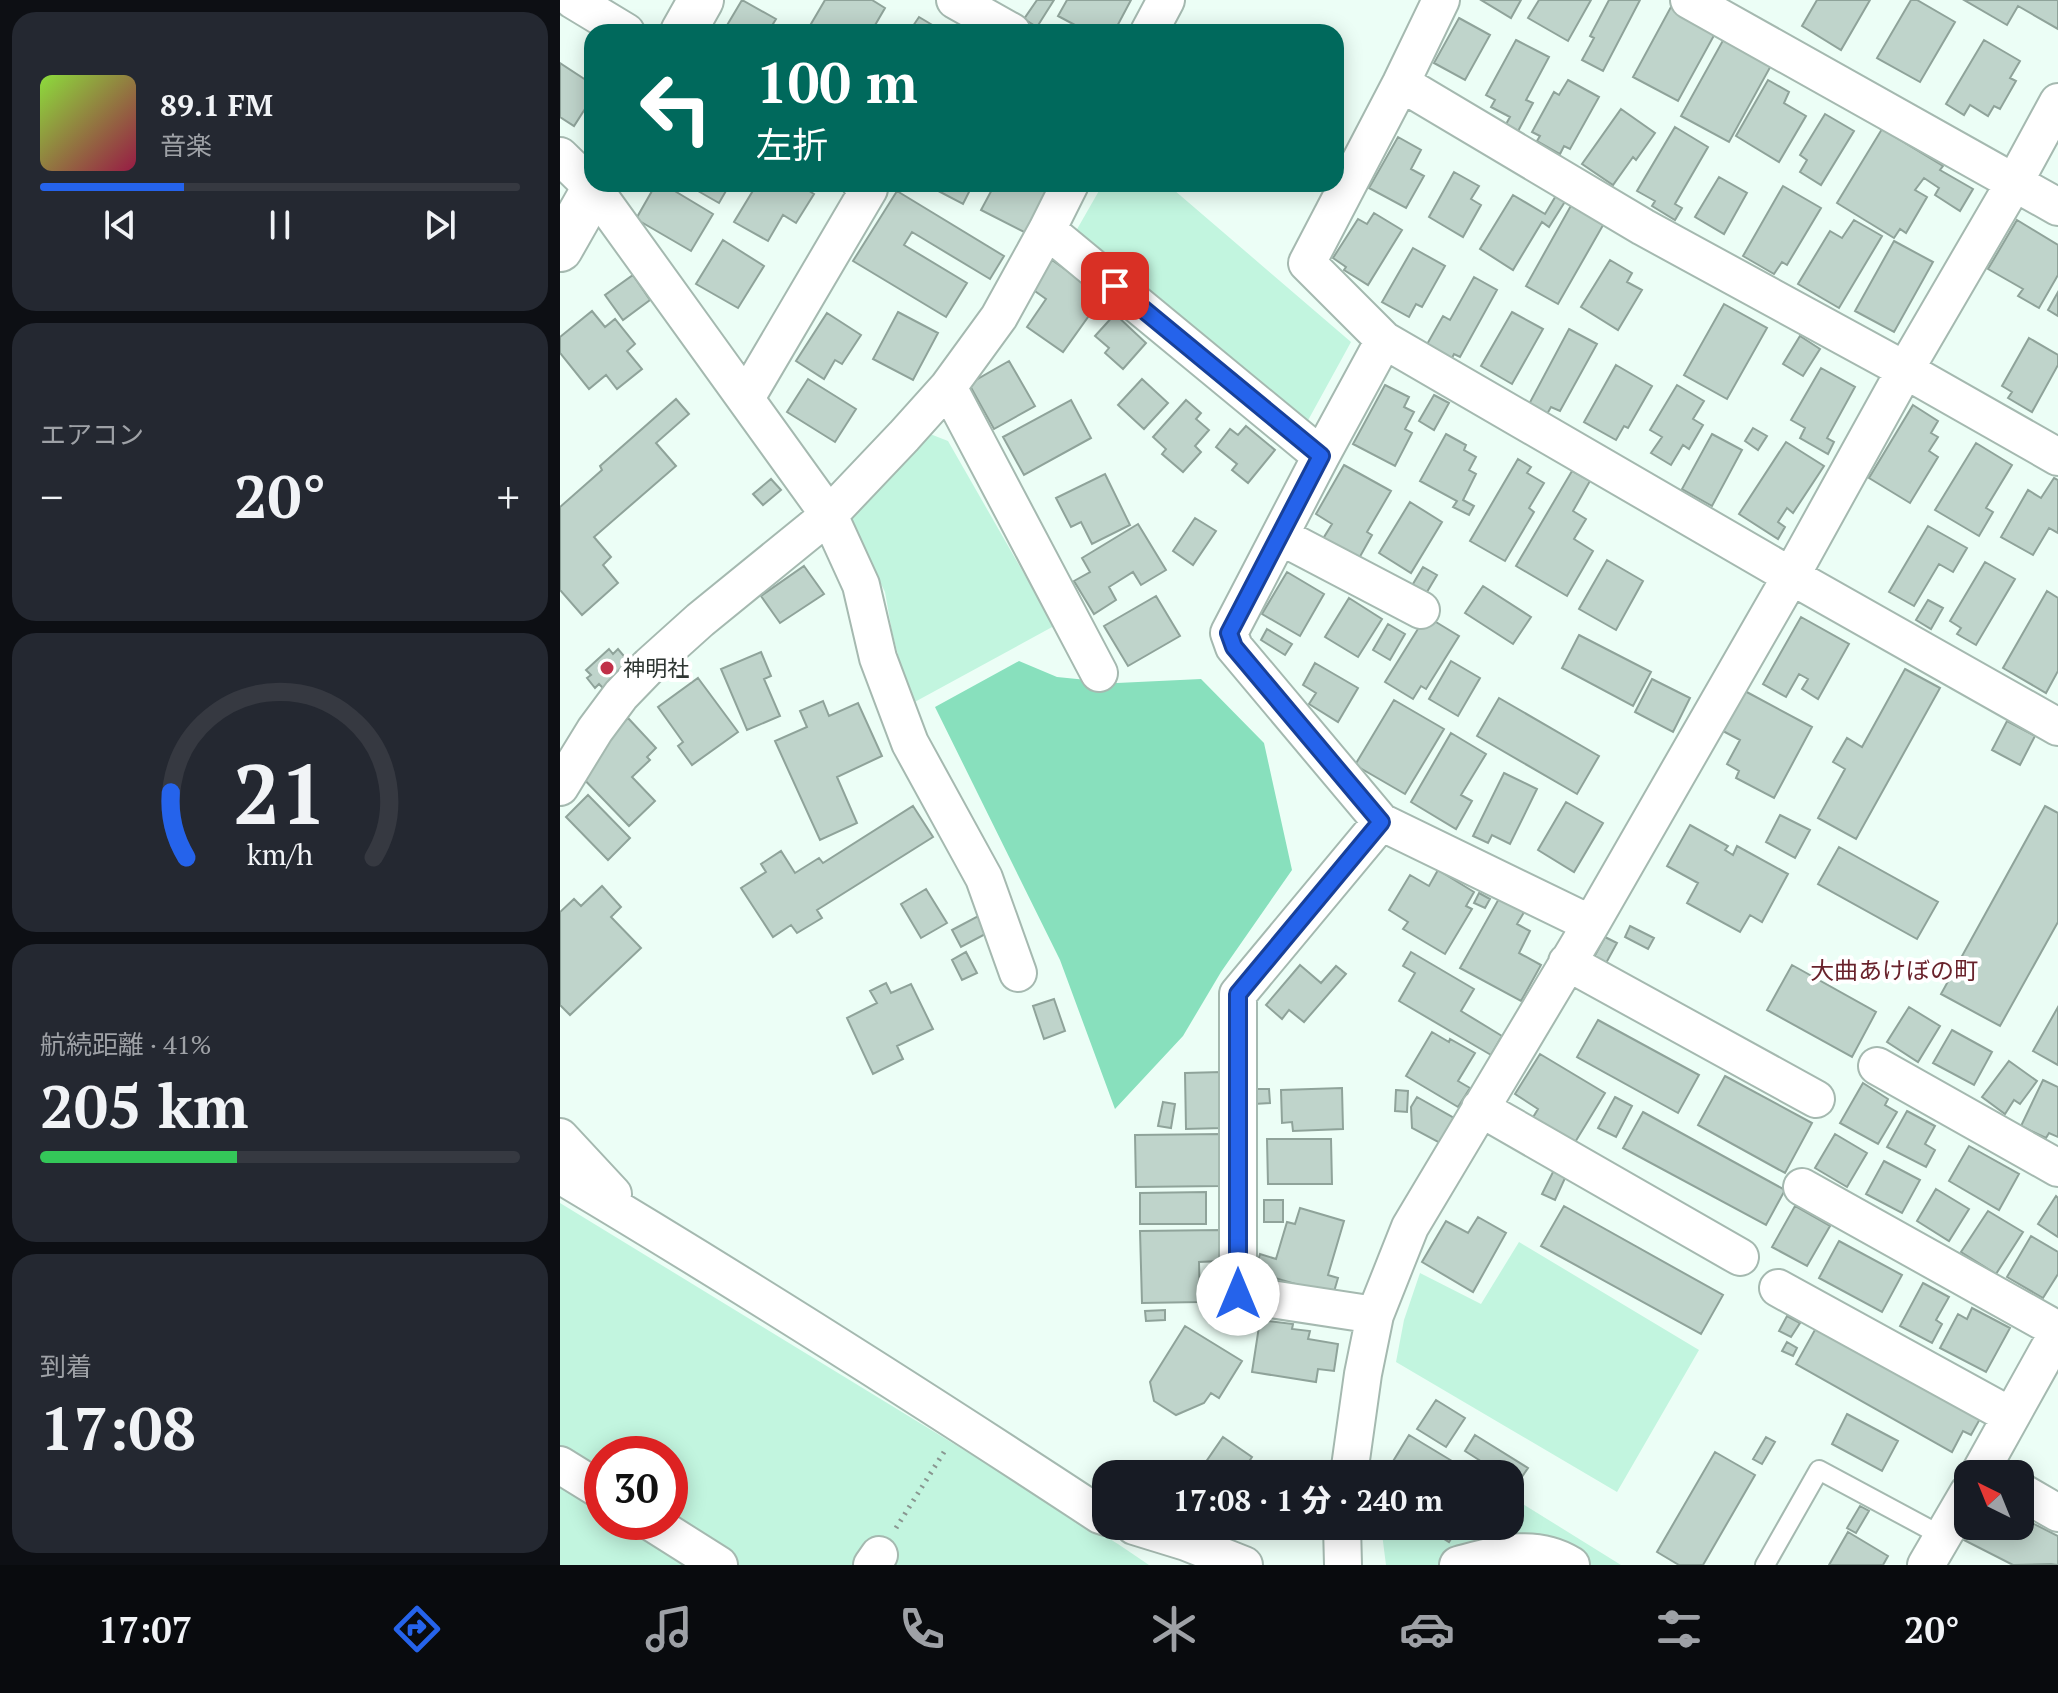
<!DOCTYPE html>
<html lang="ja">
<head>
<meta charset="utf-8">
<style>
	body { margin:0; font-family:"PT Serif","Noto Sans JP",serif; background:#242831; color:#f1f3f6; height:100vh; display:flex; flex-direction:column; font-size:30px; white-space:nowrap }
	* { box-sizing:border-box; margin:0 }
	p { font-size:26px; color:#9ea1a6 }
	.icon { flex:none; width:44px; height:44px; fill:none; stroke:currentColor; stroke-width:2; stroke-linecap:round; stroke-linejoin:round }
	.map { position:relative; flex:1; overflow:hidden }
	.sheet { display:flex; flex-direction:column; gap:12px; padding:12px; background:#0d0f14; width:560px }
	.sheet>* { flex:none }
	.hud { position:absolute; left:24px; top:24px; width:760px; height:168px; border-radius:24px; box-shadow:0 4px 20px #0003; background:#00695c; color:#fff; overflow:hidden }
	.needle { width:52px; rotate:317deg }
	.controls { position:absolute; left:1394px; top:1460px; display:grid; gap:16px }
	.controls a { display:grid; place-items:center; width:80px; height:80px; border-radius:16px; background:#171b24; box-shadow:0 4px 20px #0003; font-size:40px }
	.speed { position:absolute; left:24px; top:1436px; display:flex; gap:16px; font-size:40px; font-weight:700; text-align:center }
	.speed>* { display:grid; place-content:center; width:104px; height:104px; border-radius:50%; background:#171b24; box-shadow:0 4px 20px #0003; line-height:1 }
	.speed .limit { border:12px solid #d22; background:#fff; color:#111 }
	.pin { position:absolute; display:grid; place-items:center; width:68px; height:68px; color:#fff; margin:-34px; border-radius:16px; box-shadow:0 4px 12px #0006 }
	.me { position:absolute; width:88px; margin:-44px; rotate:0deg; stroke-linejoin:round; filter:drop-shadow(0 0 6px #0008) }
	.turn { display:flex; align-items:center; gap:28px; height:168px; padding:0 40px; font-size:36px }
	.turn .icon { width:104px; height:104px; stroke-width:2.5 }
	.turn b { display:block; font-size:56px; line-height:68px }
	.big { font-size:60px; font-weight:800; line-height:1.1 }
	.sheet .card { flex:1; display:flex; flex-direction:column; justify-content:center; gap:12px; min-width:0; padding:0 28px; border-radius:24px; background:#242831 }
	.sheet .dial { align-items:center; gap:0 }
	.dial svg { height:208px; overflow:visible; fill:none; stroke:#363941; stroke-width:7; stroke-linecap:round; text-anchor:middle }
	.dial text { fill:#f1f3f6; stroke:none }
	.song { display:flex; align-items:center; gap:24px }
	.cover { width:96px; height:96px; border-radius:12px; background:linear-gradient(135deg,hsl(90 70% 55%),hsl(340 70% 35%)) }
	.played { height:8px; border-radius:4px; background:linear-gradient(90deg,#2563eb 30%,#363941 30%) }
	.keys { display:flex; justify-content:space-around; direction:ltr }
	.heat { display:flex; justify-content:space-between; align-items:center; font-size:44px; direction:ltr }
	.charge { height:12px; border-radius:6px; background:linear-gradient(90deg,#34c759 41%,#363941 0) }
	.trip { position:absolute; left:532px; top:1460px; width:432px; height:80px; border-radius:24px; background:#171b24; box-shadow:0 4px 20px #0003; font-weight:800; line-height:80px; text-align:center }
	.dock { display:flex; height:128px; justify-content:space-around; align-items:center; background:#090b0e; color:#9ea1a6 }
	.dock .icon { width:56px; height:56px }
	.dock .current { color:#2563eb }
	.dock b { font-size:36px; color:#f1f3f6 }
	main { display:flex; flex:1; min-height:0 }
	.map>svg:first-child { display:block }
</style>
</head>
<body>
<main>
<section class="sheet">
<div class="card">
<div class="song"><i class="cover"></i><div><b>89.1 FM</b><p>音楽</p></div></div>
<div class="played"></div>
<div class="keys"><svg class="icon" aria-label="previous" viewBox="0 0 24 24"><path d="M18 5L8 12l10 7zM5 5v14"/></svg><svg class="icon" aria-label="pause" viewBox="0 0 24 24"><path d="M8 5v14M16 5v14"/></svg><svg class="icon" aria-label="next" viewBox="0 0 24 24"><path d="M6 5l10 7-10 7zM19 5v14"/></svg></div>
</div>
<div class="card"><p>エアコン</p>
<div class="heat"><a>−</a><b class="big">20°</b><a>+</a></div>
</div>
<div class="card dial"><svg viewBox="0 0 100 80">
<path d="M14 69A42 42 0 1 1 86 69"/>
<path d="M14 69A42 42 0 0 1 8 44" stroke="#2563eb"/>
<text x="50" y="56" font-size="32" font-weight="700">21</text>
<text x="50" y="72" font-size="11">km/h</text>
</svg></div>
<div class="card"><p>航続距離 · 41%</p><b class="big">205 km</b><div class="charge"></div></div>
<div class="card"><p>到着</p><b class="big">17:08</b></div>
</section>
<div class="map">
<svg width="1498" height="1565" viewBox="0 0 1498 1565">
	<rect width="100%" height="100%" fill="#ecfef6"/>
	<path fill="#c2f5df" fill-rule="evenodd" d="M538,184H607L791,342L746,424L512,238L540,189Z
		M365,432L388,441L494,626L351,704L332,632L325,592L289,520Z
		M0,1203L558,1544L589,1565H0ZM42,1454H110V1522H42Z
		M959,1242L1139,1350L1057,1492L836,1362L844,1320L860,1273L921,1304Z
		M950,1496L1061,1565H826L821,1526H950Z"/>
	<path fill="#88e0bd" d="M459,661L497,677L557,683L641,679L704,743L732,870L661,972L623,1036L555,1109L500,960L375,707Z"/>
	<path fill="#bfd4cb" stroke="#8fa39a" stroke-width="2" d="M182,0L216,19L208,32H163Z
		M265,0H312L325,8L311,32H265L251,24Z
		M477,0H494L477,27L464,19Z
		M507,0H571L554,32H528L498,16Z
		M921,0H961L951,18Z
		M979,0H1031L1008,41L968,18Z
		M1049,0H1080L1043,71L1022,60L1034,38L1030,36Z
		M1257,0H1310L1281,50L1242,26Z
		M1351,0H1357L1395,22L1360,82L1317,58Z
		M1404,0H1498V29L1458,6L1447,25Z
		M1112,5L1157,30L1118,101L1073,77Z
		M359,17L384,32H349Z
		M899,18L930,35L905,80L874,63Z
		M1166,35L1213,62L1169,142L1121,116Z
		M956,40L989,57L966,100L973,103L957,133L945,126L950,117L931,107L935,100L926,95Z
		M1424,40L1460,61L1450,78L1456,81L1440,109L1434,106L1428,116L1410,105L1404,115L1386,104Z
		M0,63L32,84V98L14,126L0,117Z
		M1008,80L1039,97L1010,149L1004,146L1000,154L977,141L980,136L972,132L994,92L999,95Z
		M1208,80L1229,92L1224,103L1246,116L1219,162L1176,136Z
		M1061,109L1095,133L1076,160L1073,157L1053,185L1022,164Z
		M1265,114L1294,131L1261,185L1240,172L1247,160L1240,155Z
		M1115,127L1148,147L1115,204L1122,208L1115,220L1092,206L1095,201L1077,191Z
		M1322,129L1383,166L1380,170L1413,189L1400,211L1375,195L1379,188L1364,178L1355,190L1367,197L1346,233L1340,229L1334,238L1277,203Z
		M838,137L861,150L851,169L864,176L846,208L809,188Z
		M894,172L919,186L911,199L921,205L903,237L869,217Z
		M1159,177L1187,193L1164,234L1135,217Z
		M96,184H103L153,214L131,251L76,219Z
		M142,184H170L159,203L138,191Z
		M197,184H238L254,194L236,223L223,215L208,241L174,222Z
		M365,184H413L403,204Z
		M435,184H494L468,234L421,210Z
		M1223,186L1261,208L1227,265L1222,262L1214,274L1183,256Z
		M337,191L444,256L430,279L352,232L344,245L407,283L386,317L293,261Z
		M997,194L1006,200L989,227L982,222L953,270L920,249L953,195L985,214Z
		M1013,202L1046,220L998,304L966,286Z
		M814,213L842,230L808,285L784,270L786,267L773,258L798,219L807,224Z
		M1294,220L1322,236L1279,308L1238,284L1270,231L1282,238Z
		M1457,220L1498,245V275L1479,308L1458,296L1463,289L1428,269Z
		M163,240L204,266L178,308L136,284Z
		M1334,241L1373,262L1334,332L1295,311Z
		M853,248L885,266L862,307L856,304L849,317L822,302Z
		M492,260L543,296L503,352L467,327L486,299L472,289Z
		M1050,260L1072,273L1067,282L1082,290L1058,330L1021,307Z
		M73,275L90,300L63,320L45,295Z
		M914,277L937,290L900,357L894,354L891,360L866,346L883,316L890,320Z
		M1498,292V316L1488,310Z
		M1164,304L1207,328L1167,399L1124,375Z
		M32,311L45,327L55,319L75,344L67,351L82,369L57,389L46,375L29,389L0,353V337Z
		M338,312L378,333L353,380L313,359Z
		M952,312L983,329L952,384L921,366Z
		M267,313L301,335L282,364L275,360L264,379L236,361Z
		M555,314L586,343L563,369L545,353L549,348L535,336Z
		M1009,329L1037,344L1000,411L991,407L986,416L968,406Z
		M1240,336L1260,349L1243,376L1223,364Z
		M1469,338L1498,355V365L1472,412L1448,398L1452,392L1442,386Z
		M449,361L475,406L434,429L409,384Z
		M1056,365L1092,386L1068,428L1064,426L1056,440L1024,422Z
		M1261,368L1295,387L1267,438L1274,442L1268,454L1240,438L1245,428L1231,420Z
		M248,379L296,409L275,442L227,412Z
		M582,379L608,403L584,429L558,405Z
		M825,385L849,397L844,407L854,412L845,429L852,433L835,466L793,444Z
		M1117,385L1144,401L1133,419L1143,425L1129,449L1123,445L1111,465L1091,453L1102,437L1090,430Z
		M874,395L889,403L874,430L859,421Z
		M116,399L129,414L96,443L116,466L34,537L51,557L43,565L58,583L22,615L0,590V507L42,470L40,466Z
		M511,400L531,438L464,475L443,437Z
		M626,400L641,413L636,419L649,430L635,446L641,452L623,472L602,454L606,449L593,437Z
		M1353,405L1378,421L1371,433L1378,437L1369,451L1378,457L1350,503L1309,478Z
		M686,426L715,450L688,483L672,470L677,464L656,447L670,429L678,435Z
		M1193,428L1207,436L1198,450L1185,441Z
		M886,434L906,445L904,450L916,457L909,470L916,474L903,500L914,506L909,515L893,507L897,501L860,481Z
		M1152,434L1182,450L1152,506L1122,489Z
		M1226,442L1264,466L1233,513L1227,508L1218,522L1225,527L1218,539L1179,514Z
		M1416,443L1452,465L1426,508L1433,512L1419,536L1375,510Z
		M958,459L971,467L967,473L984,483L969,508L974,512L945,561L910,541Z
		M784,465L831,491L807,532L812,535L797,562L761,542L772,524L756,514Z
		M1012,471L1030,481L1013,511L1026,519L1014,539L1033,551L1007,596L956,566Z
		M545,474L570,525L532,544L521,522L511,527L496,498Z
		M1494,478L1498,480V533L1489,528L1473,555L1441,537L1468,490L1481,498Z
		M211,479L221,490L203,505L193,494Z
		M850,502L882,522L851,573L819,553Z
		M635,518L656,531L633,565L613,551Z
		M578,524L606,570L581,585L573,572L549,587L556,600L534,614L514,581L530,572L522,558Z
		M1368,526L1407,548L1393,572L1379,564L1354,606L1329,592Z
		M1047,560L1083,581L1056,630L1019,609Z
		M1425,562L1455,579L1416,645L1397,634L1401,628L1390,621Z
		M244,566L264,594L220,623L201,596Z
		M863,567L877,575L864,597L850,589Z
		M727,572L764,594L740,636L702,614Z
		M923,586L971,617L953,644L905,613Z
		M1487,591L1498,598V671L1486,693L1443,668Z
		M596,596L620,636L568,666L544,626Z
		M789,598L822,619L798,657L765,637Z
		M1368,600L1383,608L1371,629L1356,620Z
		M866,616L899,636L866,689L861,686L853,699L825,682Z
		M1241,617L1289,644L1258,699L1242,689L1248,679L1239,674L1226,697L1203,684Z
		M828,624L845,634L830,660L813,650Z
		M707,629L732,644L725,655L701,640Z
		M1019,635L1091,672L1073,706L1002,668Z
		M49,649L53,654L58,649L69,662L63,666L66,670L45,690L39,684L35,688L27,678L31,675L26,670Z
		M201,652L211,676L204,679L220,716L187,730L161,669Z
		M891,661L920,678L898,716L869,699Z
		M755,663L798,688L778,722L749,704L756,693L743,685Z
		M1345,669L1380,688L1296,839L1258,818L1285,769L1273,762L1287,738L1302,747Z
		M138,678L178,732L132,765L118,746L123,742L98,707Z
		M1092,679L1130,698L1113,732L1075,712Z
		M1183,690L1252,727L1214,798L1176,778L1179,771L1167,764L1180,740L1161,730Z
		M939,698L1039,756L1017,794L917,736Z
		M834,700L884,729L845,794L795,765Z
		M263,701L269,716L298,703L322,756L277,777L297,823L260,840L215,741L247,727L240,711Z
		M68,718L96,748L87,757L90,760L72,777L95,801L69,826L15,770Z
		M1447,721L1475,736L1460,765L1432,750Z
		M891,733L926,754L901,795L912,801L896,829L851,802Z
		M944,773L977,789L950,844L932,835L928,843L913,836Z
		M28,795L70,838L48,860L6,817Z
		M1006,802L1043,823L1014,872L978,850Z
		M353,806L373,837L257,910L262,918L237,933L231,925L213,937L181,888L206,872L201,864L221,851L235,873L259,858L263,863Z
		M1485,806L1498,813V922L1440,1026L1381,994Z
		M1220,815L1250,830L1235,858L1206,842Z
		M1130,825L1168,846L1165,850L1173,855L1177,846L1228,874L1202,922L1190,915L1180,932L1127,903L1138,883L1107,866Z
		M1279,847L1378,902L1357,939L1258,884Z
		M878,870L914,892L906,906L912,909L885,954L843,929L848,922L829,910L850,875L869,886Z
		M42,886L61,907L51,917L81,948L10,1015L0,1005V912L14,899L21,906Z
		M366,889L387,923L361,938L341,904Z
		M919,893L930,899L925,908L914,903Z
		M941,895L966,909L957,924L970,931L959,953L981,965L961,1001L900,968Z
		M422,914L431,931L401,947L392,930Z
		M1070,926L1094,938L1088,949L1065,937Z
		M1045,937L1057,943L1045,965L1033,959Z
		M406,952L417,973L402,980L392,960Z
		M851,952L914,989L901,1011L942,1036L931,1055L839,1001L855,973L843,966Z
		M740,965L761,983L776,966L786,974L744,1022L729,1010L722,1019L706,1005Z
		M1232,965L1316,1012L1292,1057L1207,1010Z
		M326,983L331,993L351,984L373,1029L337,1046L343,1059L313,1074L287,1018L317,1003L310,991Z
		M494,999L505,1031L484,1039L473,1006Z
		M1349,1007L1380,1026L1358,1062L1327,1042Z
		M1498,1007V1065L1473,1051Z
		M1038,1020L1139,1075L1118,1113L1017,1057Z
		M1392,1030L1432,1052L1414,1085L1373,1063Z
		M872,1032L889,1042L890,1039L915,1053L898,1081L910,1088L898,1107L846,1076Z
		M980,1054L1045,1093L1014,1144L972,1119L978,1109L955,1094Z
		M1449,1061L1477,1081L1460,1104L1454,1100L1445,1114L1422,1097Z
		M661,1072L662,1128L626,1129L625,1073Z
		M1165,1076L1252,1123L1225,1173L1138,1125Z
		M1483,1080L1498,1087V1137L1489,1133L1486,1138L1461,1126Z
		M1303,1083L1328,1099L1325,1105L1337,1112L1318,1144L1280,1123Z
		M782,1088L783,1129L733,1131L732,1122L722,1123L721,1090Z
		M694,1089H709L710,1103L694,1104Z
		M836,1090L848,1091L847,1112L835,1111Z
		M857,1097L894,1118L880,1143L852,1128L851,1107Z
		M1055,1097L1072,1106L1056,1137L1038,1128Z
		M603,1102L615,1104L611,1128L598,1126Z
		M1347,1111L1375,1126L1365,1144L1375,1150L1366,1167L1327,1147Z
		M1083,1112L1225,1190L1206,1225L1063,1148Z
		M660,1134L661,1186L576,1187L575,1135Z
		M1275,1134L1307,1153L1287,1187L1255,1168Z
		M707,1139H771L772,1184H708Z
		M1409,1146L1459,1174L1439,1210L1389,1181Z
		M1324,1161L1360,1180L1342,1213L1306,1194Z
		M994,1170L1006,1176L995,1200L982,1194Z
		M1376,1189L1409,1209L1389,1241L1357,1221Z
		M646,1192V1224H580V1193Z
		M1496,1196L1498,1198V1237L1478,1224Z
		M704,1200H723V1222H704Z
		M1004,1206L1163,1295L1141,1334L981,1246Z
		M1235,1206L1270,1226L1247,1266L1212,1247Z
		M740,1208L784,1221L768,1275L778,1278L773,1295L695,1272L700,1254L716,1259L727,1222L735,1224Z
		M1428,1211L1463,1232L1436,1274L1401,1252Z
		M918,1217L946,1233L913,1292L862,1262L886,1221L908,1233Z
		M661,1230V1261L639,1262L640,1302L582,1303L580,1231Z
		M1471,1236L1498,1252V1274L1483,1298L1447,1277Z
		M1279,1241L1342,1275L1322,1312L1259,1278Z
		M1363,1283L1389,1297L1376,1320L1382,1324L1372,1343L1340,1326Z
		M1412,1308L1450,1328L1426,1372L1380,1348L1398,1314L1407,1319Z
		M605,1310V1320L586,1321L585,1311Z
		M1227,1316L1240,1323L1231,1337L1219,1331Z
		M1261,1319L1425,1410L1411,1435L1403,1431L1392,1452L1236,1364Z
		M700,1320L733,1324L732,1329L750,1331L748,1339L778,1344L774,1371L758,1369L756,1382L692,1372Z
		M625,1326L682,1361L659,1398L651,1393L644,1403L616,1415L594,1401L590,1382Z
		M1227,1342L1237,1348L1233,1356L1222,1351Z
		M876,1400L905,1418L886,1447L857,1429Z
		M1287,1414L1338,1441L1322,1471L1272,1444Z
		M849,1435L892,1461L884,1474H849L832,1463Z
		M915,1435L968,1468L957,1484L950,1480V1474H941L905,1451Z
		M663,1437L692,1457L681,1474H648L641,1469Z
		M1206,1437L1215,1442L1202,1464L1193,1459Z
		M1155,1452L1195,1475L1143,1565H1119L1097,1552Z
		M1300,1506L1309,1511L1296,1533L1287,1528Z
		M1460,1517L1498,1536V1565L1491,1564L1453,1565L1402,1539L1409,1526H1460Z
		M864,1526H899L889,1542Z
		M1288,1532L1328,1556L1323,1565H1269Z"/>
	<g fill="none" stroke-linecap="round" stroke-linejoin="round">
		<g stroke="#a5b9b0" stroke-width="22">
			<path id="service" d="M1205,1565L1259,1470L1382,1536"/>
		</g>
		<g stroke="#a5b9b0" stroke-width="40">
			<path id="minor" d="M13,0L66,32
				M395,0L452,32
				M881,0L841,83L747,263L824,340L1231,576L1498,727
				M1129,0L1498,207
				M589,32L606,0
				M841,83L1083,227L1345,370L1498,457
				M0,156L34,189L269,515L301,585L318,658L350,743L424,878L458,973
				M487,230L761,456
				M824,340L761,456L669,633L674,647L821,822L1031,924
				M388,387L539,673
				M186,398L309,189L301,184
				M720,536L861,610
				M0,787L35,730L61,695L90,665L140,620L269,515L344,436L388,387L439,317L487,230L510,184
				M1007,962L1256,1099
				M1317,1066L1498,1168
				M920,1108L1180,1257
				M0,1137L53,1194
				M0,1175C183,1284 362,1398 540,1515L546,1517
				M1242,1187L1498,1330
				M1218,1288L1451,1416
				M815,1315L678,1294V994L821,822
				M0,1465L42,1491
				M789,1474L803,1374L815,1315L850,1227L1031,924L1231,576L1345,370L1454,183L1498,102
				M1419,1474L1498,1332
				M1460,1491L1498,1513
				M91,1522L159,1565
				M574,1526L626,1542L684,1565
				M782,1526L783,1565
				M312,1565L319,1555
				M898,1565C936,1555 974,1542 1011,1565
				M1366,1565L1408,1493"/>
		</g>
		<g stroke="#a5b9b0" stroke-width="48">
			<path id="tertiary" d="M123,32L141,0
				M0,249L37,184"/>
		</g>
		<path stroke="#899690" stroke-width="5" stroke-dasharray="2 6" stroke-linecap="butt" d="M336,1528L384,1452"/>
		<use href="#service" stroke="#fff" stroke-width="18"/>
		<use href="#minor" stroke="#fff" stroke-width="36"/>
		<use href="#tertiary" stroke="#fff" stroke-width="44"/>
	</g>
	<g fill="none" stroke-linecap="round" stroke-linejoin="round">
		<g stroke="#184099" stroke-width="20">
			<path id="route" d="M555,286L761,456L669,633L674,647L821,822L678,994V1294"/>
		</g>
		<use href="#route" stroke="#2563eb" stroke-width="14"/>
	</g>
	<circle fill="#c03048" stroke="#fff" stroke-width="3" cx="47" cy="668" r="8"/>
	<g text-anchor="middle" stroke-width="8" stroke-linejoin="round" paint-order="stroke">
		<g font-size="22" fill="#2e3632" stroke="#fff" text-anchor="start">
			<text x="63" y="676">神明社</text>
		</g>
		<g font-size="24" fill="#69232c" stroke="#fff">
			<text x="1334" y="979">大曲あけぼの町</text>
		</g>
	</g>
</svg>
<div class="controls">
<a><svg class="needle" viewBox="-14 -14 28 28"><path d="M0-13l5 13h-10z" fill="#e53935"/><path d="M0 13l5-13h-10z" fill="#9ea1a6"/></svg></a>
</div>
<div class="speed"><div class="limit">30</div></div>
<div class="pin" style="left:555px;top:286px;background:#d93025"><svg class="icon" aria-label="arrive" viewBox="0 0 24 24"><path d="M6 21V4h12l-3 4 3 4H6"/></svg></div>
<svg class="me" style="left:678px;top:1294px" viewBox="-20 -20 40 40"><circle r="19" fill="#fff"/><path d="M0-13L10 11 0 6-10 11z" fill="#2563eb"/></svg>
<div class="trip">17:08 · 1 分 · 240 m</div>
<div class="hud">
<div class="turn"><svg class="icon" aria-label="left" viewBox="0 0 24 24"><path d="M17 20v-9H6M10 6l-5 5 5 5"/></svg><div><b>100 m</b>左折</div></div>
</div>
</div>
</main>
<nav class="dock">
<b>17:07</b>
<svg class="icon current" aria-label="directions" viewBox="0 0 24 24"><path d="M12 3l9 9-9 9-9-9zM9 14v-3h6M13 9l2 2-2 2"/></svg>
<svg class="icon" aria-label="music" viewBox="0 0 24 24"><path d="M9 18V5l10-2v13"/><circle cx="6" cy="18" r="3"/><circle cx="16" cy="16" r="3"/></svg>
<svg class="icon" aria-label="phone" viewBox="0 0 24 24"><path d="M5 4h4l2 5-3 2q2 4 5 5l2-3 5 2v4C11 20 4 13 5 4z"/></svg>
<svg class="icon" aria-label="climate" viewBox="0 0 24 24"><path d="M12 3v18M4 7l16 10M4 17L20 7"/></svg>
<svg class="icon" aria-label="car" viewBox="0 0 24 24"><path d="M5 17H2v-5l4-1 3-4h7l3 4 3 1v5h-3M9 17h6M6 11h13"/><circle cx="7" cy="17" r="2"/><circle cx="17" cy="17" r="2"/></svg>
<svg class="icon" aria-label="filters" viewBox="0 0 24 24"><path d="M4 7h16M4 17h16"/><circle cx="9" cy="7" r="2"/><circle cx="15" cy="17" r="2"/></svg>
<b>20°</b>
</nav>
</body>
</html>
